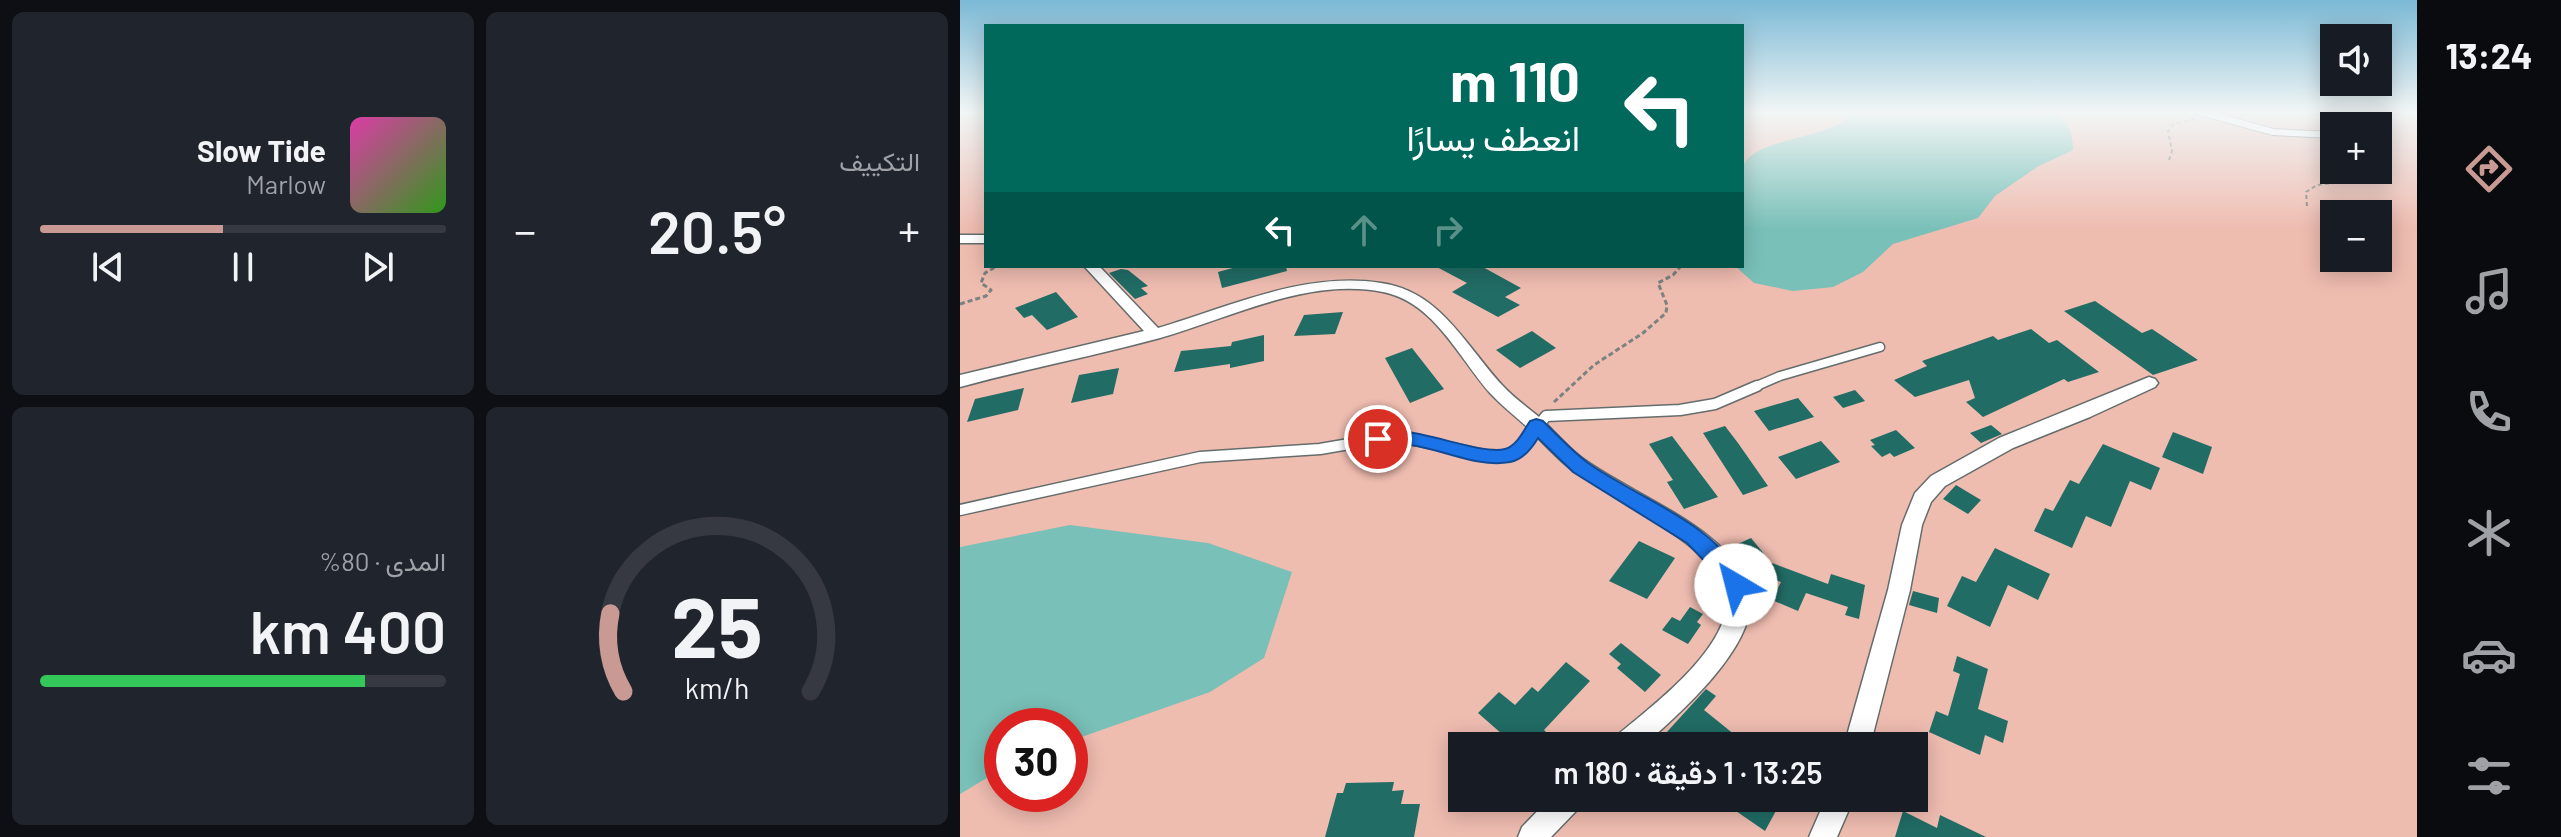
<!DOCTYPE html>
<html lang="ar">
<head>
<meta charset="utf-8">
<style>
	body { margin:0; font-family:Barlow,Vazirmatn,sans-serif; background:#20242c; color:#f1f3f6; direction:rtl; height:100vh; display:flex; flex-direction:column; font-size:30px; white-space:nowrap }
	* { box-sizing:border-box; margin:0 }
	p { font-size:26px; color:#9ea1a6 }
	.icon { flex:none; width:44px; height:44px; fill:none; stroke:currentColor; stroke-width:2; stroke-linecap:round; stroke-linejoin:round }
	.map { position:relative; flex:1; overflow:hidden; direction:ltr }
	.drawer { display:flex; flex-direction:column; gap:12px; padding:12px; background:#0d0f14; width:960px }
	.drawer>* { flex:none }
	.top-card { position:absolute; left:24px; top:24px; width:760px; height:244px; border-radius:0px; box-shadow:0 4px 20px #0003; direction:rtl; background:#00695c; color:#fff; overflow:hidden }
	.fabs { position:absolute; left:1360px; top:24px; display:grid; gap:16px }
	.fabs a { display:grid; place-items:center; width:72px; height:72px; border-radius:0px; background:#171b24; box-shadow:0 4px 20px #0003; font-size:40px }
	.speed { position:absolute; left:24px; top:708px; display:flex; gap:16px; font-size:40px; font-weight:700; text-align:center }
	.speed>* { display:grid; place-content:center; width:104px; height:104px; border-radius:50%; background:#171b24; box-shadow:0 4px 20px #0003; line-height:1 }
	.speed .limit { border:12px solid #d22; background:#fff; color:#111 }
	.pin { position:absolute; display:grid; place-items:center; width:68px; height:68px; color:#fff; margin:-34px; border:4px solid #fff; border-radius:50%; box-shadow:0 2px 8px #0007 }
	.me { position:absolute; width:88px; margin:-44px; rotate:323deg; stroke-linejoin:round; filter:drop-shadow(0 0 6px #0008) }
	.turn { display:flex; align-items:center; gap:28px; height:168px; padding:0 32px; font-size:36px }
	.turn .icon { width:104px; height:104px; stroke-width:2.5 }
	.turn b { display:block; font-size:56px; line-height:68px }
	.lanes { display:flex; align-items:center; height:76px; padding:0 32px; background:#0003; justify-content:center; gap:40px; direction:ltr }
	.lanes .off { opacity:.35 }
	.big { font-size:60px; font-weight:600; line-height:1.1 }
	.drawer .tile { flex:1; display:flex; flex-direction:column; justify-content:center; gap:12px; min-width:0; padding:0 28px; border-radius:12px; background:#20242c }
	.drawer .dial { align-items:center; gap:0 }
	.dial svg { height:208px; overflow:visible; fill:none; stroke:#363941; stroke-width:7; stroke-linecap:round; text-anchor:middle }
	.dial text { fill:#f1f3f6; stroke:none }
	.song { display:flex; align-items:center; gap:24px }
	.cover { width:96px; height:96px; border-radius:12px; background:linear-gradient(135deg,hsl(320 70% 55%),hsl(110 70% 35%)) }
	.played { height:8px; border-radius:4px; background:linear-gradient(90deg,#c99a93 45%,#363941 45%) }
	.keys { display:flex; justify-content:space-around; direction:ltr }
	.heat { display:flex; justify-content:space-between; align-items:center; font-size:44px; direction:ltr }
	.charge { height:12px; border-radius:6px; background:linear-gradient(90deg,#34c759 80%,#363941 0) }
	.drawer .tiles { flex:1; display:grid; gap:12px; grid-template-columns:repeat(2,1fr) }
	.trip { position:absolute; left:488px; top:732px; width:480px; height:80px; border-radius:0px; background:#171b24; box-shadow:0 4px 20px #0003; font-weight:600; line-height:80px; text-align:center; direction:rtl }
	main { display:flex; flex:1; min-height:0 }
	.tab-bar { display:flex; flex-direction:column; width:144px; justify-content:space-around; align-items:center; background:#090b0e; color:#9ea1a6 }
	.tab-bar .icon { width:56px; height:56px }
	.tab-bar .selected { color:#c99a93 }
	.tab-bar b { font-size:36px; color:#f1f3f6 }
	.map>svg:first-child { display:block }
</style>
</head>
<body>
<main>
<nav class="tab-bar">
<b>13:24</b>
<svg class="icon selected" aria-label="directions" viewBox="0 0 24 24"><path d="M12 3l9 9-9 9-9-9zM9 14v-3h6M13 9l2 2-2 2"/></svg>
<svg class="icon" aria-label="music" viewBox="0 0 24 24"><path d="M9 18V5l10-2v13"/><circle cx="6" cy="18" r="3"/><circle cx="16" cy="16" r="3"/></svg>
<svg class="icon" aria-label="phone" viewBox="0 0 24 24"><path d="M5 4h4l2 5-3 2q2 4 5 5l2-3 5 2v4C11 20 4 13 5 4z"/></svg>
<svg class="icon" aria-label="climate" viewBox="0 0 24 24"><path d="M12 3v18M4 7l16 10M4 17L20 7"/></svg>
<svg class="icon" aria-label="car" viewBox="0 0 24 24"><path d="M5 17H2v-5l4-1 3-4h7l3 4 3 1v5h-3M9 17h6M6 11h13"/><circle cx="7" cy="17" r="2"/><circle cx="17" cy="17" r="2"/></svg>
<svg class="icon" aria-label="filters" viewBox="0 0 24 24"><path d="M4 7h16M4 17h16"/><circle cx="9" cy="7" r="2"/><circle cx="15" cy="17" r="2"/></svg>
</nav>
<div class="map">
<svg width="1457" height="837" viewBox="0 0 1457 837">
	<rect width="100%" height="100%" fill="#e2ebea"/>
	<path fill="#efbcb0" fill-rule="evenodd" d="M0,112H26V266H782V112H1457V837H0ZM1374,126H1418V170H1374ZM1374,214H1418V258H1374ZM42,726H110V794H42ZM502,746H954V798H502Z"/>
	<path fill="#79c0b8" d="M897,112H1093C1108,120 1113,134 1113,150L1077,167L1035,196L1018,218L933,244L903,272L873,287L833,291L794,283L775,266H782C782,250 778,176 783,166C795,137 867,141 897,112Z
		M110,525L248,543L332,572L304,658L250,692L110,741V726H42V769L0,794V547Z"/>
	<path fill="#216c65" d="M280,266H326L327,271L262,288L258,272Z
		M475,266H521L561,288L545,297L560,305L538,317L492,292L507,283Z
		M161,269L168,270L188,286L181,288L188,294L175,299L149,273Z
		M96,292L118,317L87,330L72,315L64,318L55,308Z
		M1135,301L1182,333L1192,329L1238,360L1193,375L1104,311Z
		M383,312L375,334L334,336L344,315Z
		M1071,329L1089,343L1097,340L1139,372L1108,382L1104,379L1023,417L1006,402L1015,398L1009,380L955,397L934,380L967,366L962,361L1033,336L1038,340Z
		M572,331L596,348L560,368L536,350Z
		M304,335V361L270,368V364L214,372L221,351L271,346L272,342Z
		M452,348L484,389L450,403L425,358Z
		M159,368L153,394L111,403L119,375Z
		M64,388L58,410L7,422L15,399Z
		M895,390L905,401L883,408L873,397Z
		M838,398L854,417L809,431L794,411Z
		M1031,425L1042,434L1021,443L1010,433Z
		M765,426L778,443L808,486L783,495L743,433Z
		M936,430L955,448L934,457L930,453L922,457L911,446L915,445L910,440Z
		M1213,432L1252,447L1243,474L1202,457Z
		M712,436L758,497L724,509L707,482L713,480L689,444Z
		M861,441L880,462L836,479L818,457Z
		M1143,444L1200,468L1191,490L1170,481L1151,527L1126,516L1112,548L1074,531L1085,508L1093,511L1110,480L1119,484Z
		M996,485L1021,500L1008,514L983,499Z
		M791,538L805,555L781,567L767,549Z
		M679,541L715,558L687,599L649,581Z
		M1035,548L1090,574L1078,600L1048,585L1030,627L987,606L1002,576L1016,582Z
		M812,563L868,584L871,574L905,585L899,619L885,615L888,607L846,593L838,611L812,600L821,582L805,576Z
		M953,591L979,598L977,613L949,605Z
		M730,607L743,614L737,622L741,625L728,644L702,630L712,617L720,621Z
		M661,643L701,675L685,692L657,668L661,664L649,654Z
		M997,656L1028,669L1018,709L1048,721L1043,743L1025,735L1020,755L969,732L976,711L988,716L1000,674L993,671Z
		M606,662L630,681L584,730L586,732L573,746H529L542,734L518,713L539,692L555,705L572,687L578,692Z
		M746,689L756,696L744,710L775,735L766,746H722L706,733Z
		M434,782L432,791L444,790L441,804H460L454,837H365L377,793H383L386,783Z
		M780,798H823L805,831L773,809Z
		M943,811L977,828L980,815L1026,837H935Z"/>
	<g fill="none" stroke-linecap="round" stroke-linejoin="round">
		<g stroke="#656d6c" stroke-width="8">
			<path id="lane-far2" d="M1241,112L1313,132L1374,135
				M1399,126L1407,120L1408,112"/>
		</g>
		<g stroke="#656d6c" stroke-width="11">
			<path id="lane-far1" d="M792,388L820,376L920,347"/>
		</g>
		<g stroke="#656d6c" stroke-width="13">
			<path id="lane" d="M0,510L240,457L360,449L418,439H450L525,455L549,456L564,445L586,416L720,410L755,404L797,386"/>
		</g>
		<g stroke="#656d6c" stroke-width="3">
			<path id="street" d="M0,235H26V243H0Z
				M124,266H139L198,328C269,307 345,271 421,283C480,291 506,346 542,385C553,397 567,407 579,417C592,429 604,443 618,455C663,492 784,532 790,598C795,648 718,715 683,746H651L655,737C691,707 767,651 767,600C768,548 641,496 605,464C591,452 579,438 566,426C554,415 541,405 530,393C499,358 474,302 423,292C348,277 270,318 200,338C134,356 66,369 0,387V375L184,331Z
				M1189,377L1195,379L1198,383L1195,387L1130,417L1053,448L985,486L971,502L962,525L950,590L910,746H884L928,590L942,525L955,493L971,476L1039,438Z
				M590,798H623L619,808L591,837H558L562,827Z
				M866,798H894L877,837H849Z"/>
		</g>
		<path stroke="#7c8281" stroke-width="2" stroke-dasharray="4 3" stroke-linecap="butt" d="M1209,160L1212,151L1208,131L1214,124L1234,119
			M1347,206L1346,192L1357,185L1413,178L1411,170"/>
		<path stroke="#7c8281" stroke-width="3" stroke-dasharray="5 3" stroke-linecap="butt" d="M0,304L26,296L31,290L21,283L25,273L37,266
			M594,402L634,365L683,333L706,313L707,305L698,283L713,275L721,266"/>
		<use href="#lane-far2" stroke="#fff" stroke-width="6"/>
		<use href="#lane-far1" stroke="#fff" stroke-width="8"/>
		<use href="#lane" stroke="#fff" stroke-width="10"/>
		<use href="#street" fill="#fff" fill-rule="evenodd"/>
	</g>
	<linearGradient id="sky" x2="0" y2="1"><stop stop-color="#7bb9d5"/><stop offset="0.49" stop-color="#f2f6f6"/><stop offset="1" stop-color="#f2f6f6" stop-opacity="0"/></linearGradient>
	<rect width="1457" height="229" fill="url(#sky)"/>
	<path fill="#1a73e8" stroke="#114b97" stroke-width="2" d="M576,419L583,421C597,435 612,451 628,463C682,501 756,522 787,585L783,591L776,594L768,591L756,573L727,543L613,472L578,438C572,448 563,460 550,462C517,468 483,449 450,445C437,444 418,450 409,439C428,413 516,457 545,449C557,446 564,430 570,421Z"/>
</svg>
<div class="fabs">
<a><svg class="icon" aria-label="sound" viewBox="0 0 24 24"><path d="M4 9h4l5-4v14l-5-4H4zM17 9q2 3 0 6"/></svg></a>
<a>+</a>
<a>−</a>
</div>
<div class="speed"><div class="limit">30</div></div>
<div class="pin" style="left:418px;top:439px;background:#d93025"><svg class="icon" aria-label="arrive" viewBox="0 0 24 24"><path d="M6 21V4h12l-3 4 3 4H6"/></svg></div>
<svg class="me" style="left:776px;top:585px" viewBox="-20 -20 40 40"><circle r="19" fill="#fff"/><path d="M0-13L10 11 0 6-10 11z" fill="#1a73e8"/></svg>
<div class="trip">13:25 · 1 دقيقة · 180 m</div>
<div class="top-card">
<div class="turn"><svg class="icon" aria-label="left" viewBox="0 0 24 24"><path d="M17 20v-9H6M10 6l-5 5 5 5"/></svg><div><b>110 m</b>انعطف يسارًا</div></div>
<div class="lanes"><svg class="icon" aria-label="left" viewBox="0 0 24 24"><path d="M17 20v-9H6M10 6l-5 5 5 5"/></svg><svg class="icon off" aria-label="ahead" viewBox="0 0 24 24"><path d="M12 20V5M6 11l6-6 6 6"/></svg><svg class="icon off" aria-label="right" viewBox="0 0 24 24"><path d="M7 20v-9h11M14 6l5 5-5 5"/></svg></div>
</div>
</div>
<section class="drawer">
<div class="tiles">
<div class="tile"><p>التكييف</p>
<div class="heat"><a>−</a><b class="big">20.5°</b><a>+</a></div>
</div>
<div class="tile">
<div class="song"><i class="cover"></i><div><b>Slow Tide</b><p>Marlow</p></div></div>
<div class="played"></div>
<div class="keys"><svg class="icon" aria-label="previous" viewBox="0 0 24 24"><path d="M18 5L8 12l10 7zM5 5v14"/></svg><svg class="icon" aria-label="pause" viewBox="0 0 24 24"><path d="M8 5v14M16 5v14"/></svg><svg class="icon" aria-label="next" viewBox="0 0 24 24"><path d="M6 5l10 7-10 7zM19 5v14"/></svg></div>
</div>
<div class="tile dial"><svg viewBox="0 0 100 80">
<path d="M14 69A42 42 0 1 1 86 69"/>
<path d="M14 69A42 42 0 0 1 9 39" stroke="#c99a93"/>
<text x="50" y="56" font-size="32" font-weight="700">25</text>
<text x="50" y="72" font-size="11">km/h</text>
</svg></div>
<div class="tile"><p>المدى · 80%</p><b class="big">400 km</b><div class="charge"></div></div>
</div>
</section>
</main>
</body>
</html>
